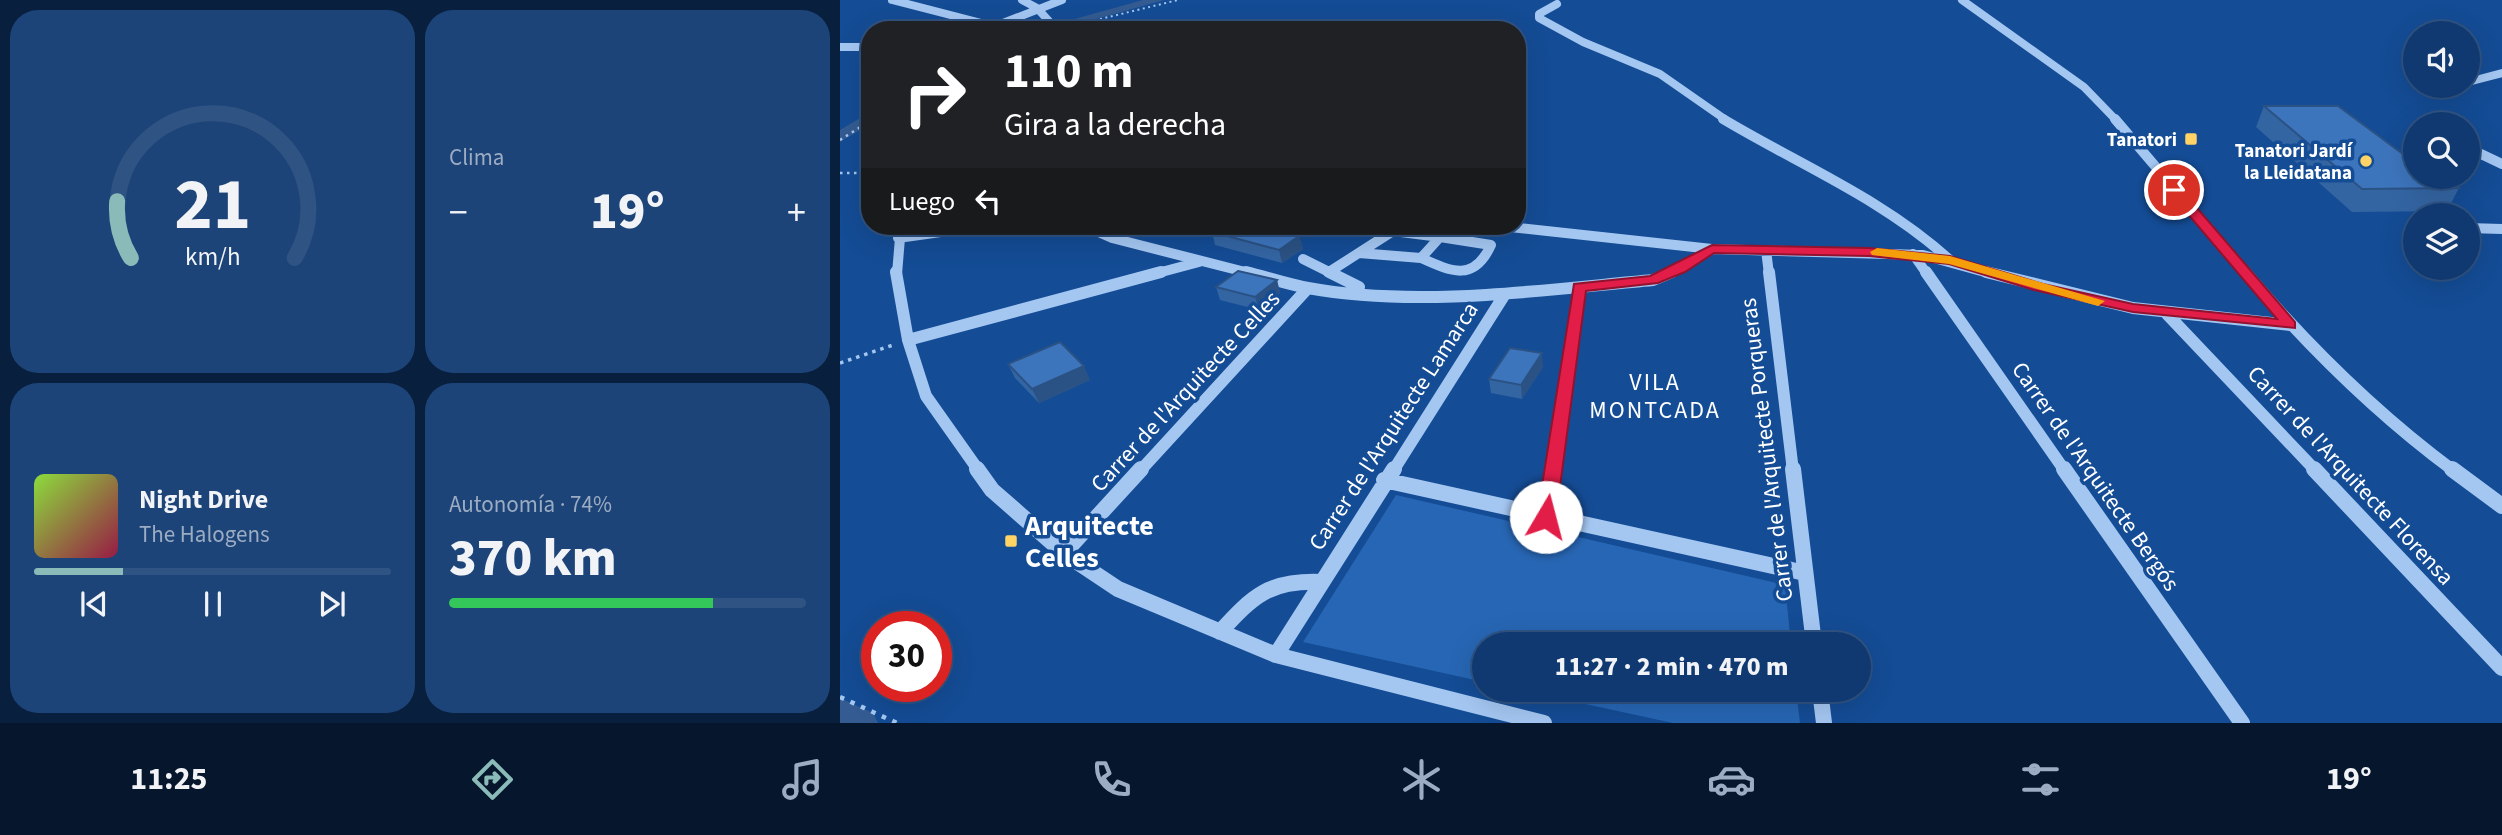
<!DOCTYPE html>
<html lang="es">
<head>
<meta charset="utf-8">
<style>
	body { margin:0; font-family:"Source Sans 3",sans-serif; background:#1d4478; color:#f1f3f6; height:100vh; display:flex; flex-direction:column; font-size:26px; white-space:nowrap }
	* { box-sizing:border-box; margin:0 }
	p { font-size:23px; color:#9bacc3 }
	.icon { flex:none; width:38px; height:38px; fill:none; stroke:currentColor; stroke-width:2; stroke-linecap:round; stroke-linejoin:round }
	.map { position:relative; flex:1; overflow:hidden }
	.drawer { display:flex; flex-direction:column; gap:10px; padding:10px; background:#081f3e; width:840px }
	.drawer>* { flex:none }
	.guide { position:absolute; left:21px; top:21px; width:665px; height:214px; border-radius:28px; box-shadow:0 7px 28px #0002,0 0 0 2px #2f5383; background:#202124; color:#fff; overflow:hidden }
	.fabs { position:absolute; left:1563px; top:21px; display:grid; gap:14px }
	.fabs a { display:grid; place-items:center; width:77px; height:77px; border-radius:50%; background:#0f3970; box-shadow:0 7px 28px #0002,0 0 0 2px #2f5383; font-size:35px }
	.speed { position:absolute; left:21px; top:611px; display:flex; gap:14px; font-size:35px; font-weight:700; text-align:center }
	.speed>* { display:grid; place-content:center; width:91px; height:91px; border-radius:50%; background:#0f3970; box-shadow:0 7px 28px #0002,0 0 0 2px #2f5383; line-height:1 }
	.speed .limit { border:10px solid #d22; background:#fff; color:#111 }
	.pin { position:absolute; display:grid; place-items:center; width:60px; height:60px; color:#fff; margin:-30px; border:4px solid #fff; border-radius:50%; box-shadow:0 2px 7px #0007 }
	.me { position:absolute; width:77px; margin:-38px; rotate:8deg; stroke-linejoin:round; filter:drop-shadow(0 0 5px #0008) }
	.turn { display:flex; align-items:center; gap:24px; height:147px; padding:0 28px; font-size:32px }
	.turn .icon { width:91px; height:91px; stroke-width:2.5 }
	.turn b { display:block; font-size:49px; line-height:60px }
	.then { display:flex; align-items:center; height:66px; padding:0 28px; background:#0003; gap:14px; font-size:26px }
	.big { font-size:52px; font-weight:800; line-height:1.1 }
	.drawer .widget { flex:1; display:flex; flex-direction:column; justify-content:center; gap:10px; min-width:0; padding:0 24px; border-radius:28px; background:#1d4478 }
	.drawer .dial { align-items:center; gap:0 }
	.dial svg { height:182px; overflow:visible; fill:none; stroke:#2f5383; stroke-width:7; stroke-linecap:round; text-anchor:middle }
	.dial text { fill:#f1f3f6; stroke:none }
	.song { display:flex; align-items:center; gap:21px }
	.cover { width:84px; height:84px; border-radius:10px; background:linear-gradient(135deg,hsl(90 70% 55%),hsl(340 70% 35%)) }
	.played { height:7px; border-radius:4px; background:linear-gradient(90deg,#8bbbb9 25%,#2f5383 25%) }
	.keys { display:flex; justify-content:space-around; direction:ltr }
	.heat { display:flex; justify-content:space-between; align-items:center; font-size:38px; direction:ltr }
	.charge { height:10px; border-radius:5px; background:linear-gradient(90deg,#34c759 74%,#2f5383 0) }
	.drawer .tiles { flex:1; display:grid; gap:10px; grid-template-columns:repeat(2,1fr) }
	.trip { position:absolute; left:632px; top:632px; width:399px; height:70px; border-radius:35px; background:#0f3970; box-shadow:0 7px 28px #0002,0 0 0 2px #2f5383; font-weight:800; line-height:70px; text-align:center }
	.dock { display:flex; height:112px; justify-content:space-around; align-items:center; background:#06172d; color:#9bacc3 }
	.dock .icon { width:49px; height:49px }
	.dock .active { color:#8bbbb9 }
	.dock b { font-size:32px; color:#f1f3f6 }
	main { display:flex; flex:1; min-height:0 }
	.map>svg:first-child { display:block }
</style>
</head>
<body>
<main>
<section class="drawer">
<div class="tiles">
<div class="widget dial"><svg viewBox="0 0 100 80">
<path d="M14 69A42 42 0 1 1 86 69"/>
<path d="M14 69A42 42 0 0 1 8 44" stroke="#8bbbb9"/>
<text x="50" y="56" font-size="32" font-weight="700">21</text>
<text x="50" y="72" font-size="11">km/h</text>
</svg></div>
<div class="widget"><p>Clima</p>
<div class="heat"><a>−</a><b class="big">19°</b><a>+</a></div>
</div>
<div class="widget">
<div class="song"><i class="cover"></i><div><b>Night Drive</b><p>The Halogens</p></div></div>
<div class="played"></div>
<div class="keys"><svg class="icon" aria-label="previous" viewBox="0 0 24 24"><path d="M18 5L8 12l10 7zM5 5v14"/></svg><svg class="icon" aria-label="pause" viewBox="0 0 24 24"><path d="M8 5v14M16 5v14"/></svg><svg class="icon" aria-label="next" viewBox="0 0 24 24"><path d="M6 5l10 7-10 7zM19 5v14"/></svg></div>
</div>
<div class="widget"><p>Autonomía · 74%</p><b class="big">370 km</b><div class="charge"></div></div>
</div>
</section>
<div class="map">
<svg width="1662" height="723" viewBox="0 0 1662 723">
	<rect width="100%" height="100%" fill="#144c95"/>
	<path fill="#2766b4" d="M556,495L945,585L951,644H644V682L463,642Z
		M680,690H956L960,723H833Z"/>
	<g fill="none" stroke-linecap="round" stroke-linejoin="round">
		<path fill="#345c92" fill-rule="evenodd" d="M303,0H324L217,30H195Z
			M30,112V124L0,142V130Z
			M0,698L33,713L38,723H0Z"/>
		<path stroke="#a4c7f2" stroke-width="2" stroke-dasharray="2 3.5" stroke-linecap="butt" d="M228,27L338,0"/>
		<path stroke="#a4c7f2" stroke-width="2.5" stroke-dasharray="2.5 4.5" stroke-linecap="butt" d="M0,140L30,121
			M0,173H30"/>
		<path stroke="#a4c7f2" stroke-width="3.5" stroke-dasharray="3.5 5" stroke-linecap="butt" d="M0,363L53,345"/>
		<path stroke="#a4c7f2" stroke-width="4.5" stroke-dasharray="4.5 7" stroke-linecap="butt" d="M0,697L57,723"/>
		<path stroke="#a4c7f2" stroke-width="8" d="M52,0L153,26
			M182,0L197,8L217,30
			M1122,0L1244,87L1276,120
			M717,4L699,14V18L743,42L820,74L886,120
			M145,30L222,0
			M0,47H30
			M1628,82L1662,73
			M1610,86H1613"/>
		<path stroke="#a4c7f2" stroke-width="10" d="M883,119C960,165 1043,199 1110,260
			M1275,119L1407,274
			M1641,154L1662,164
			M245,226L272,238L413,274
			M661,226L872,249
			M1628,228L1662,229
			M58,238L143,226
			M926,250L929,274
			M1073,254L1087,274
			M581,258C612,272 634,282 651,245L600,237
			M463,259L493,274
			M489,272L553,231L600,237L581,258L519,253
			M57,274L61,226
			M314,274L359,262
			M828,274L872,249L1083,255L1152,274"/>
		<path stroke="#a4c7f2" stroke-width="12" d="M56,272L68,340L86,396L139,471
			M406,272C426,277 447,284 468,288C577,308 703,290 813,280L832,272
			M489,272L519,287L516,293
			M929,272L953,471
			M1086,272L1225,471
			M1146,272L1293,308L1450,325
			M1405,272C1467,345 1537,414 1614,471
			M1327,314L1476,471
			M68,340L321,272
			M300,471L468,288
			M553,471L665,294
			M713,471L739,288"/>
		<path stroke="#a4c7f2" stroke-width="16" d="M137,469L152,490L224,553L278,589L436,655L704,723
			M953,469L974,644
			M1224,469L1402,723
			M1474,469L1662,668
			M1612,469L1662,506
			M544,480L965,573
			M706,517L713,469
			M224,553L301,469
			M380,632C413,596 429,580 481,582
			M436,655L554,469
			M980,690L984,723"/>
	</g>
	<path fill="#3465a3" d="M1424,106L1575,177L1619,188L1607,211L1512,212L1416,127Z
		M372,232L459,236L463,249L442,263L375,245Z
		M437,280L440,293L419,310L380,300L376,287Z
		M168,364L250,380L199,403L175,378Z
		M703,367L682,399L651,393L649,379Z"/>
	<path fill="#2b5284" d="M459,236L463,249L442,263L439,250Z
		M437,280L440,293L419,310L415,297Z
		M702,353L703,367L682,399L681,385Z
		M244,366L250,380L199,403L192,389Z"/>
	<path fill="#3d75bd" stroke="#2b5284" stroke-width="2" d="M1424,106H1498L1575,163V177H1604L1619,188L1522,189Z
		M382,226H420L459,236L439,250L372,232Z
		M398,271L437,280L415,297L376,287Z
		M220,342L244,366L192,389L168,364Z
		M670,348L702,353L681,385L649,379Z"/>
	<path fill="#e11d48" stroke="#92132f" stroke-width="2" d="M1334,186L1339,187L1455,322V328L1293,312L1194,290L1109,264L1029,256L874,253L845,272L818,283L746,291L716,517L706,524L697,517L734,284L810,276L872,245L1029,248L1110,256L1203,284L1293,304L1437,319L1330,193L1328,190Z"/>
	<path fill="#f59e0b" d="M1037,248L1110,256L1265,301L1258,306L1109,264L1032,255L1030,252Z"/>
	<g fill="#ffd365" stroke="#144c95" stroke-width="2.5">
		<rect x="1344" y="132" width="14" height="14" rx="3.5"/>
		<circle cx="1526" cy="161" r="7"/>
		<rect x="164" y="534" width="14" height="14" rx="3.5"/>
	</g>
	<g text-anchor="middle" stroke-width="7" stroke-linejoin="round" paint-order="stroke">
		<g font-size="19" font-weight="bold" fill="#fff" stroke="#144c95" text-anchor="end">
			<text x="1337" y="146">Tanatori</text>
			<text x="1512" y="157">Tanatori Jardí<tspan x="1512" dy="22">la Lleidatana</tspan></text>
		</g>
		<g font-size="23" fill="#fff" stroke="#144c95">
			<text transform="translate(345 391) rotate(-47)" y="8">Carrer de l'Arquitecte Celles</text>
			<text transform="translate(553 426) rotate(-57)" y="8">Carrer de l'Arquitecte Lamarca</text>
			<text transform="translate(926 450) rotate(-97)" y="8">Carrer de l'Arquitecte Porqueras</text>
			<text transform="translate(1511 475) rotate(47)" y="8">Carrer de l'Arquitecte Florensa</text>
			<text transform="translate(1256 476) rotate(55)" y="8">Carrer de l'Arquitecte Bergós</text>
		</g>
		<g font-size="24" letter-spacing="2" fill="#fff" stroke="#144c95">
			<text x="815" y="390">VILA<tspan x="815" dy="28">MONTCADA</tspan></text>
		</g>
		<g font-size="28" font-weight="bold" fill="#fff" stroke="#144c95" text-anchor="start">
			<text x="185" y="535">Arquitecte<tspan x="185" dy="32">Celles</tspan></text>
		</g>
	</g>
</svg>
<div class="fabs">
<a><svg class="icon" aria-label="sound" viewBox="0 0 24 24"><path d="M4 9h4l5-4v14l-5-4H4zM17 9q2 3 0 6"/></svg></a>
<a><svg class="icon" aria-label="search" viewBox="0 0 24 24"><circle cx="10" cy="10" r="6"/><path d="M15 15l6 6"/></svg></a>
<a><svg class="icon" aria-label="layers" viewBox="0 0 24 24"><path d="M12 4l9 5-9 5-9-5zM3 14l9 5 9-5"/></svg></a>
</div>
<div class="speed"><div class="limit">30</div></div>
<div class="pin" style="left:1334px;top:190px;background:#d93025"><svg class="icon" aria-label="arrive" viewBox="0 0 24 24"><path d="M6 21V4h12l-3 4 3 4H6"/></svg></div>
<svg class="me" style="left:706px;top:517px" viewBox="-20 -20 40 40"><circle r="19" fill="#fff"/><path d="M0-13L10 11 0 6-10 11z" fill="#e11d48"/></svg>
<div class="trip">11:27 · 2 min · 470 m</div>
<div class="guide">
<div class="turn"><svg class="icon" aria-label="right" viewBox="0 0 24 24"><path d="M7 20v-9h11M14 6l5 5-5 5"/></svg><div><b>110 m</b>Gira a la derecha</div></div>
<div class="then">Luego<svg class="icon" aria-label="left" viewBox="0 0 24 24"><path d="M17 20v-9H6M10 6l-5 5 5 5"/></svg></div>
</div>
</div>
</main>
<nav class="dock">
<b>11:25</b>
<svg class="icon active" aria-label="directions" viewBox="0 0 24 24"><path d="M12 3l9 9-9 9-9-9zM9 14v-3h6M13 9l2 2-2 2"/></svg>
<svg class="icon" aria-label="music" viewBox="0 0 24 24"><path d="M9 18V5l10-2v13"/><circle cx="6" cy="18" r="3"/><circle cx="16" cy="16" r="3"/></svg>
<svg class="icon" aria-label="phone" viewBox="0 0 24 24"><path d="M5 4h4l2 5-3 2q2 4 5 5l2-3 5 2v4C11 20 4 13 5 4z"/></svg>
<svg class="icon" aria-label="climate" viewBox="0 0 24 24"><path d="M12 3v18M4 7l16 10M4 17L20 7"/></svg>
<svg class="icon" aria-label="car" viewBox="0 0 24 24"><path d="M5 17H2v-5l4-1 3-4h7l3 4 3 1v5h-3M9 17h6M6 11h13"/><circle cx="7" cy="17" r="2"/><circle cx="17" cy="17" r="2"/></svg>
<svg class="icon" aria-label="filters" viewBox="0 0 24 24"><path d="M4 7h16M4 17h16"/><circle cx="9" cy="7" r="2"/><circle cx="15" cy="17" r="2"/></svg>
<b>19°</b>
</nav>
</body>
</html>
